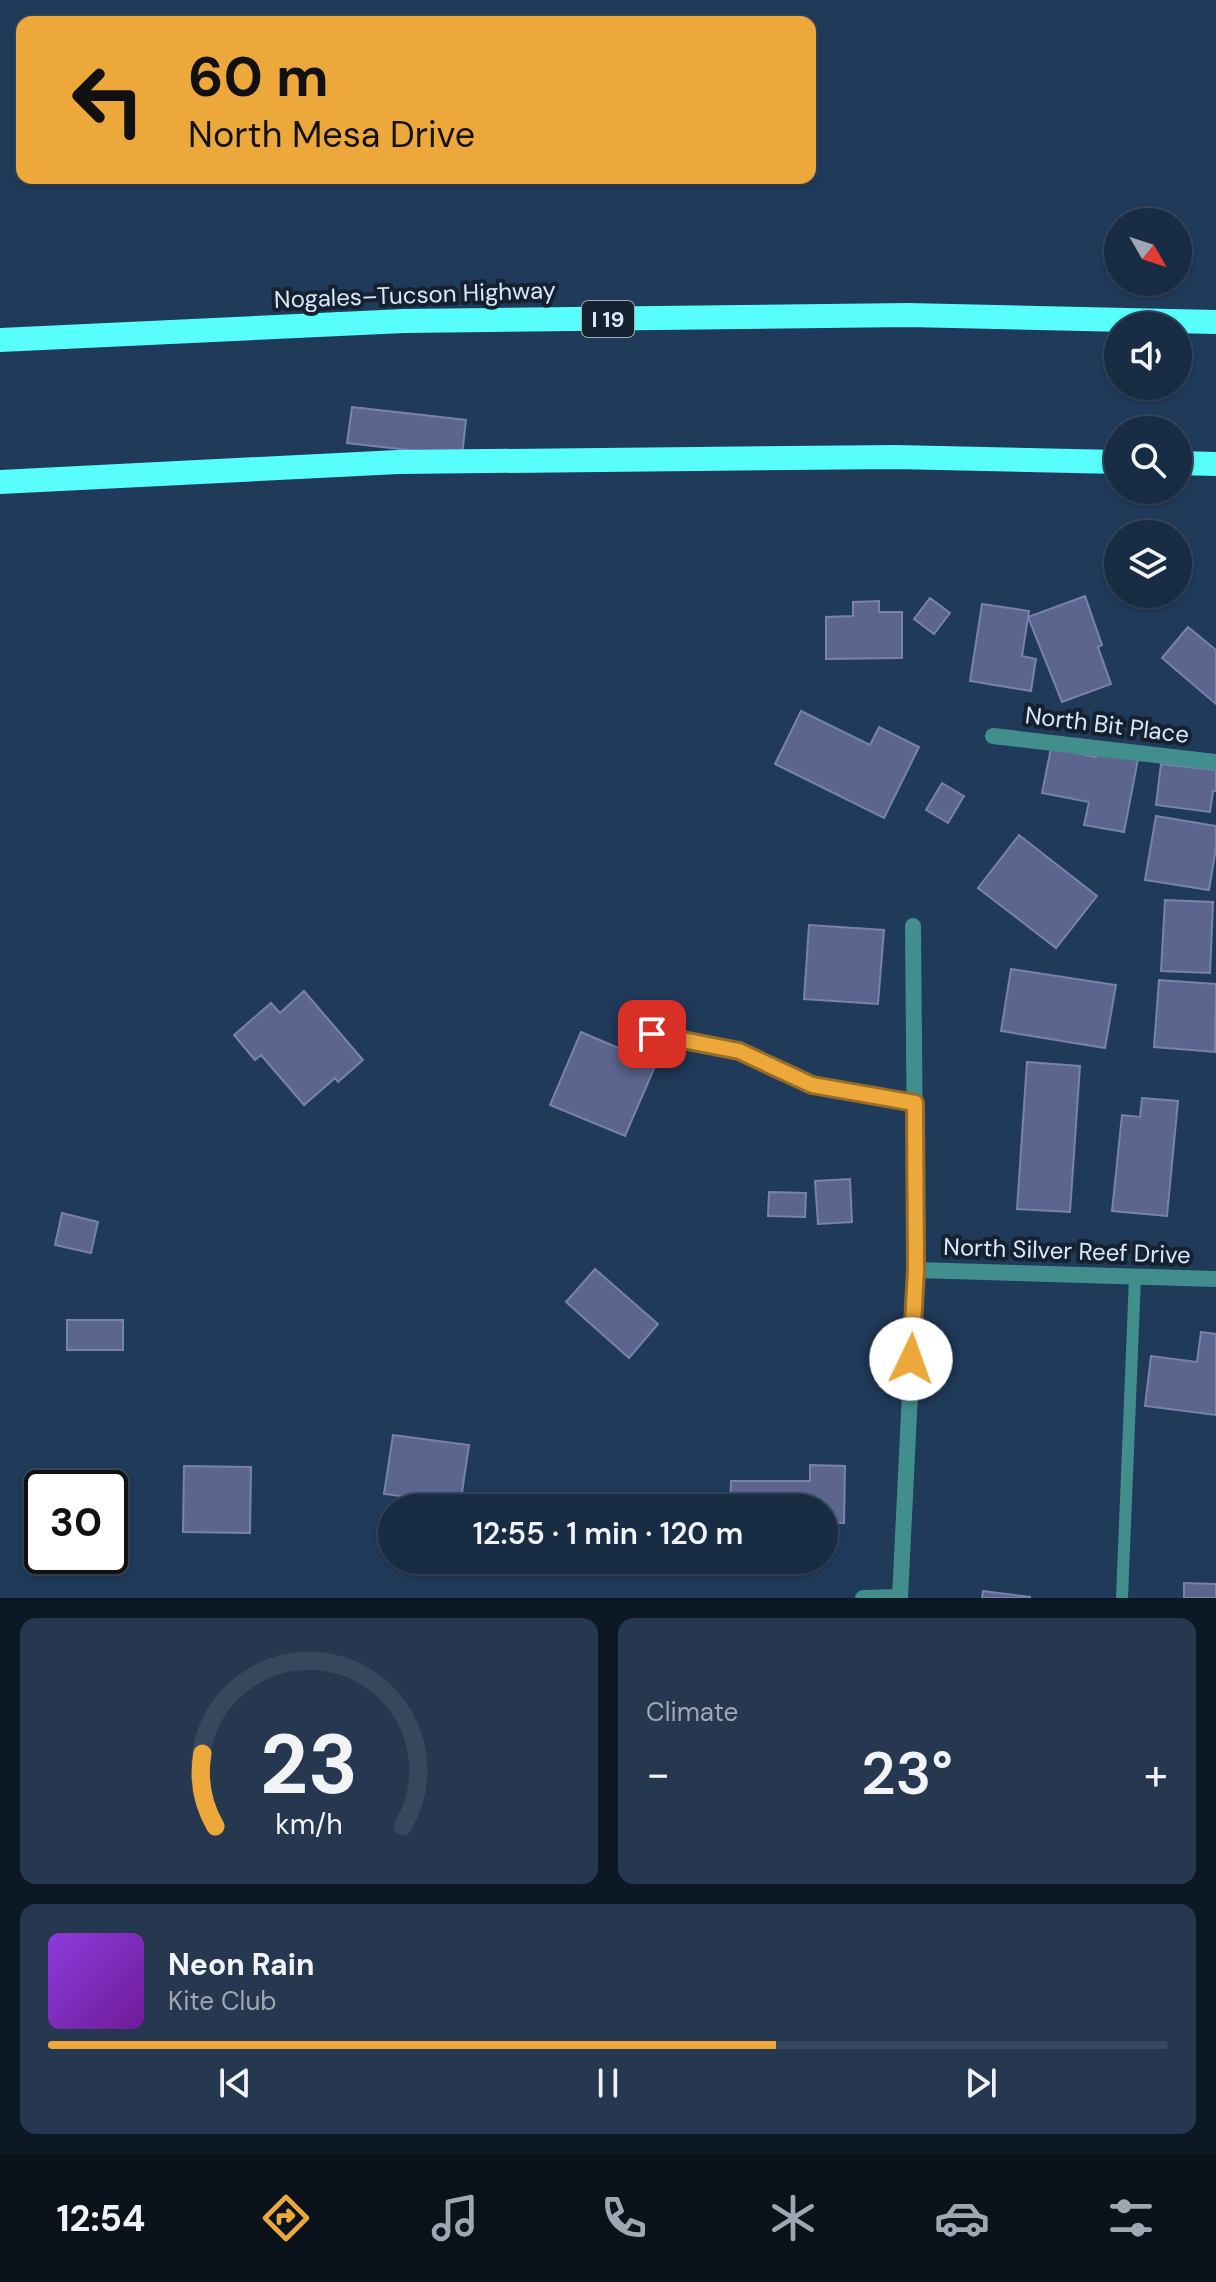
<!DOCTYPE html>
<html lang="en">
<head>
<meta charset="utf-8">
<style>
	body { margin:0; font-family:"DM Sans",sans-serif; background:#25384f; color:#f1f3f6; height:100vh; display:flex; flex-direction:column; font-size:30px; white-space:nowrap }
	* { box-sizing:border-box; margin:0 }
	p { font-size:26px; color:#9fa7b2 }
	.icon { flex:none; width:44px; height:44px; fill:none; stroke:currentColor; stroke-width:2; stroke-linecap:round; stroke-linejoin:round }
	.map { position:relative; height:1598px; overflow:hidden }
	.side { display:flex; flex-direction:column; gap:20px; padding:20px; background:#0d1825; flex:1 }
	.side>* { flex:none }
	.top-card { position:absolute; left:16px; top:16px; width:800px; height:168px; border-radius:16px; box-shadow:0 2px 6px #0004,0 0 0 2px #36485d; background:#eda83b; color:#111; overflow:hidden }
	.needle { width:52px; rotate:129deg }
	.buttons { position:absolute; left:1104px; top:208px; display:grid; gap:16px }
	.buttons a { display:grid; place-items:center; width:88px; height:88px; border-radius:50%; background:#182c44; box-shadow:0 2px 6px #0004,0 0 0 2px #36485d; font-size:40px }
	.speed { position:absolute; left:24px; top:1470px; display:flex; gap:16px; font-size:40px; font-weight:700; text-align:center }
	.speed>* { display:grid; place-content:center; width:104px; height:104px; border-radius:50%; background:#182c44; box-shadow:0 2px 6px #0004,0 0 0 2px #36485d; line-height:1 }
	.speed .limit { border:4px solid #111; border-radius:12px; background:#fff; color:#111 }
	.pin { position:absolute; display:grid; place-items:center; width:68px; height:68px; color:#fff; margin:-34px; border-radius:16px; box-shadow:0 4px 12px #0006 }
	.me { position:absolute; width:88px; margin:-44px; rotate:3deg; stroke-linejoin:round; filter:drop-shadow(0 0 6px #0008) }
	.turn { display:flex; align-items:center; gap:28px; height:168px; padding:0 40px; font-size:36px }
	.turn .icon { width:104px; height:104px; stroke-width:2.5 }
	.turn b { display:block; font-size:56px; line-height:68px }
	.big { font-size:60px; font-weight:600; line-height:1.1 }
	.side .widget { flex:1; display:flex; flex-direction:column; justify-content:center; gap:12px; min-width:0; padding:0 28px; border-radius:16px; background:#25384f }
	.side .dial { align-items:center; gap:0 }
	.dial svg { height:208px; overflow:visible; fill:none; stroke:#36485d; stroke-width:7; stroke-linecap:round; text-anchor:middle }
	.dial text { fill:#f1f3f6; stroke:none }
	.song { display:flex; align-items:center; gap:24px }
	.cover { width:96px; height:96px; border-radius:12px; background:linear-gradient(135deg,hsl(270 70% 55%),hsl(280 70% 35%)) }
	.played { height:8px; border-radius:4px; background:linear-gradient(90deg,#eda83b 65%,#36485d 65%) }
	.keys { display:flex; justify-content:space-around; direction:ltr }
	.heat { display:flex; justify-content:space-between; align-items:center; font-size:44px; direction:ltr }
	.side .tiles { flex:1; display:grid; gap:20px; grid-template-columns:1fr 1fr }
	.widget:last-child { grid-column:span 2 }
	.trip { position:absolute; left:378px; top:1494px; width:460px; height:80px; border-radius:40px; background:#182c44; box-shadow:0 2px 6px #0004,0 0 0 2px #36485d; font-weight:600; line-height:80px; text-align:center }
	.tab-bar { display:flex; height:128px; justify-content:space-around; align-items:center; background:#0a121b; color:#9fa7b2 }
	.tab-bar .icon { width:56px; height:56px }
	.tab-bar .on { color:#eda83b }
	.tab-bar b { font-size:36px; color:#f1f3f6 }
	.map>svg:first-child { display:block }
</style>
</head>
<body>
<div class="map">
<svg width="1216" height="1598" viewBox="0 0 1216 1598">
	<rect width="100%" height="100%" fill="#203a5a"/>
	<path fill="#5c658e" stroke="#7882ac" stroke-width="2" d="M352,407L466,420L462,456L347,443Z
		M1085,596L1102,645L1098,647L1111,684L1062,702L1028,617Z
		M930,598L950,613L934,634L914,619Z
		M879,601V612H902V658L826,659V617L853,616V602Z
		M982,604L1029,611L1022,656L1036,659L1031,691L970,681Z
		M1188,627L1216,650V704L1162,658Z
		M801,711L870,745L879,727L919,747L884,818L775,764Z
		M1051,748L1096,757L1097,751L1138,759L1124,832L1084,825L1089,802L1042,793Z
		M1161,764L1216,770V791H1213L1210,812L1156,805Z
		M942,783L964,796L948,823L926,810Z
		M1156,816L1216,826V848L1209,890L1145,880Z
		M1019,835L1097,896L1056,948L978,888Z
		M1165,900L1213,902L1210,973L1161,971Z
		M809,925L884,930L878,1004L804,999Z
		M1011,969L1116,985L1105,1048L1001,1031Z
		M1159,980L1216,984L1215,1052L1154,1047Z
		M304,991L363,1060L338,1082L335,1078L304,1105L261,1055L255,1060L234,1035L271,1003L280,1013Z
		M581,1032L656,1064L625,1136L550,1105Z
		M1027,1062L1080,1066L1070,1212L1017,1209Z
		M1142,1098L1178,1101L1167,1216L1112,1211L1122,1115L1140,1117Z
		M850,1179L852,1222L818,1224L815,1181Z
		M769,1192L806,1193L805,1217L768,1216Z
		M62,1213L98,1222L91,1253L55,1245Z
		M595,1269L658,1324L629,1358L566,1302Z
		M67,1320H123V1350H67Z
		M1201,1332L1216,1334V1415L1145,1406L1151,1356L1197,1362Z
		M393,1435L469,1445L461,1499L441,1496L439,1508H415L416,1498L384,1494Z
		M810,1465L845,1466L844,1523L824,1522V1508H730L731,1481H810Z
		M184,1466L251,1467L250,1533L183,1532Z
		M1184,1583L1216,1584V1598H1184Z
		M983,1591L1030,1597V1598H982Z"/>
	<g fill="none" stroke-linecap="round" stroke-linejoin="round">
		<path stroke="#418e8d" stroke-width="12" d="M1122,1598L1135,1277"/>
		<path stroke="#418e8d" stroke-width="16" d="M993,736L1216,762
			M652,1034L739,1051L812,1085L915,1103
			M916,1270L1216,1279
			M863,1598L900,1597
			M900,1598L916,1270L913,926"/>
		<path stroke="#57fefc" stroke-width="24" d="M0,340L404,321L908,315L1216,322
			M1178,463L1216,464
			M0,482L398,462L895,457L1118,462"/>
	</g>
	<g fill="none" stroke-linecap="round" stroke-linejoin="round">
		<g stroke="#9a6d26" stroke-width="20">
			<path id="route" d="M652,1034L739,1051L812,1085L915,1103L916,1270L911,1359"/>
		</g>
		<use href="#route" stroke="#eda83b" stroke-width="14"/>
	</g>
	<g text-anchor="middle" stroke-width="8" stroke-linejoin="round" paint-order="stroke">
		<rect fill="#15212f" stroke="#9eacbe" stroke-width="2" x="582" y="301" width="52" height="36" rx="6"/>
		<g font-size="22" font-weight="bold" fill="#d8e8fc">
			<text x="608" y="327">I 19</text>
		</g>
		<g font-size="24" fill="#d8e8fc" stroke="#15212f">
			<text transform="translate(415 295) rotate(-2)" y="8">Nogales–Tucson Highway</text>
			<text transform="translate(1107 725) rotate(7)" y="8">North Bit Place</text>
			<text transform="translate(1067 1251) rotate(2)" y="8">North Silver Reef Drive</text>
		</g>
	</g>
</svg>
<div class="buttons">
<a><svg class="needle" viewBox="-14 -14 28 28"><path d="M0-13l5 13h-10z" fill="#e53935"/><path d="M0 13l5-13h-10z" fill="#9fa7b2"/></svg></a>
<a><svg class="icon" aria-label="sound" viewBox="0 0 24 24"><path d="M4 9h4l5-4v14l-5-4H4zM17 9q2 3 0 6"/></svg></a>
<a><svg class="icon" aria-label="search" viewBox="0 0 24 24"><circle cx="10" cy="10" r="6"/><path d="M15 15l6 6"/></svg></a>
<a><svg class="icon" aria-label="layers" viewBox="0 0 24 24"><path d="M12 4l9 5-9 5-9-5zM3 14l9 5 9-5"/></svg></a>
</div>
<div class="speed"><div class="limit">30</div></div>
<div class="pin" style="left:652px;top:1034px;background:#d93025"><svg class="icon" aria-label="arrive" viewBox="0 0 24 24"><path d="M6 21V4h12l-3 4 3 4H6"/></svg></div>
<svg class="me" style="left:911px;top:1359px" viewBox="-20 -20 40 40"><circle r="19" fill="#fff"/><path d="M0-13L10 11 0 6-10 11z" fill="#eda83b"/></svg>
<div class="trip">12:55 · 1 min · 120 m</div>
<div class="top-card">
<div class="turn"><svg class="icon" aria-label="left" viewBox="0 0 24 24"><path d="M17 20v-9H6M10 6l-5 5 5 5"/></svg><div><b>60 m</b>North Mesa Drive</div></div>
</div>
</div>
<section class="side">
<div class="tiles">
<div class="widget dial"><svg viewBox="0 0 100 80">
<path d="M14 69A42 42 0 1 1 86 69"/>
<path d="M14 69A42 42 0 0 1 9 41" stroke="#eda83b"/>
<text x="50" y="56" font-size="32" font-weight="700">23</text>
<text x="50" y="72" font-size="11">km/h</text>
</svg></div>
<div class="widget"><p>Climate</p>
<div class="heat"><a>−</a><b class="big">23°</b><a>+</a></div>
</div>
<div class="widget">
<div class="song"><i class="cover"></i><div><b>Neon Rain</b><p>Kite Club</p></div></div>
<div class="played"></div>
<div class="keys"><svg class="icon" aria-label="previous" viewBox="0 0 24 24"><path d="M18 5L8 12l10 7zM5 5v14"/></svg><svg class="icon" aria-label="pause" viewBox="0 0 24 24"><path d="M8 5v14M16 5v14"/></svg><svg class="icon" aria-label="next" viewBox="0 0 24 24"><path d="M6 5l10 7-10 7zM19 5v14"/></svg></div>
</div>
</div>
</section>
<nav class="tab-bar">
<b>12:54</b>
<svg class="icon on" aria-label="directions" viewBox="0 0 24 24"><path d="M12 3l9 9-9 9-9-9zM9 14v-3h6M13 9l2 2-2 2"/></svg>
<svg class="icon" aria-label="music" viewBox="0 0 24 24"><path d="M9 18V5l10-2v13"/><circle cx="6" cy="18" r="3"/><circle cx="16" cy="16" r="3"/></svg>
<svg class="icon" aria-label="phone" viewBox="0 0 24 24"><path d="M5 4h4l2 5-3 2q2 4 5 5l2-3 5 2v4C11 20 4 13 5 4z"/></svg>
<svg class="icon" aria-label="climate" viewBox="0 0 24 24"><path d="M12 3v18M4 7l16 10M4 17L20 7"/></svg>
<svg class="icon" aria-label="car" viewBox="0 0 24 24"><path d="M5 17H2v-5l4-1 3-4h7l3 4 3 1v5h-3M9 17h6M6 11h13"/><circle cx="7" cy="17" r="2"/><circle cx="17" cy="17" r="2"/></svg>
<svg class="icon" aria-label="filters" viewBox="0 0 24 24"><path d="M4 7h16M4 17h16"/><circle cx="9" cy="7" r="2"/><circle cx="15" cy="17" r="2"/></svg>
</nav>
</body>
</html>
